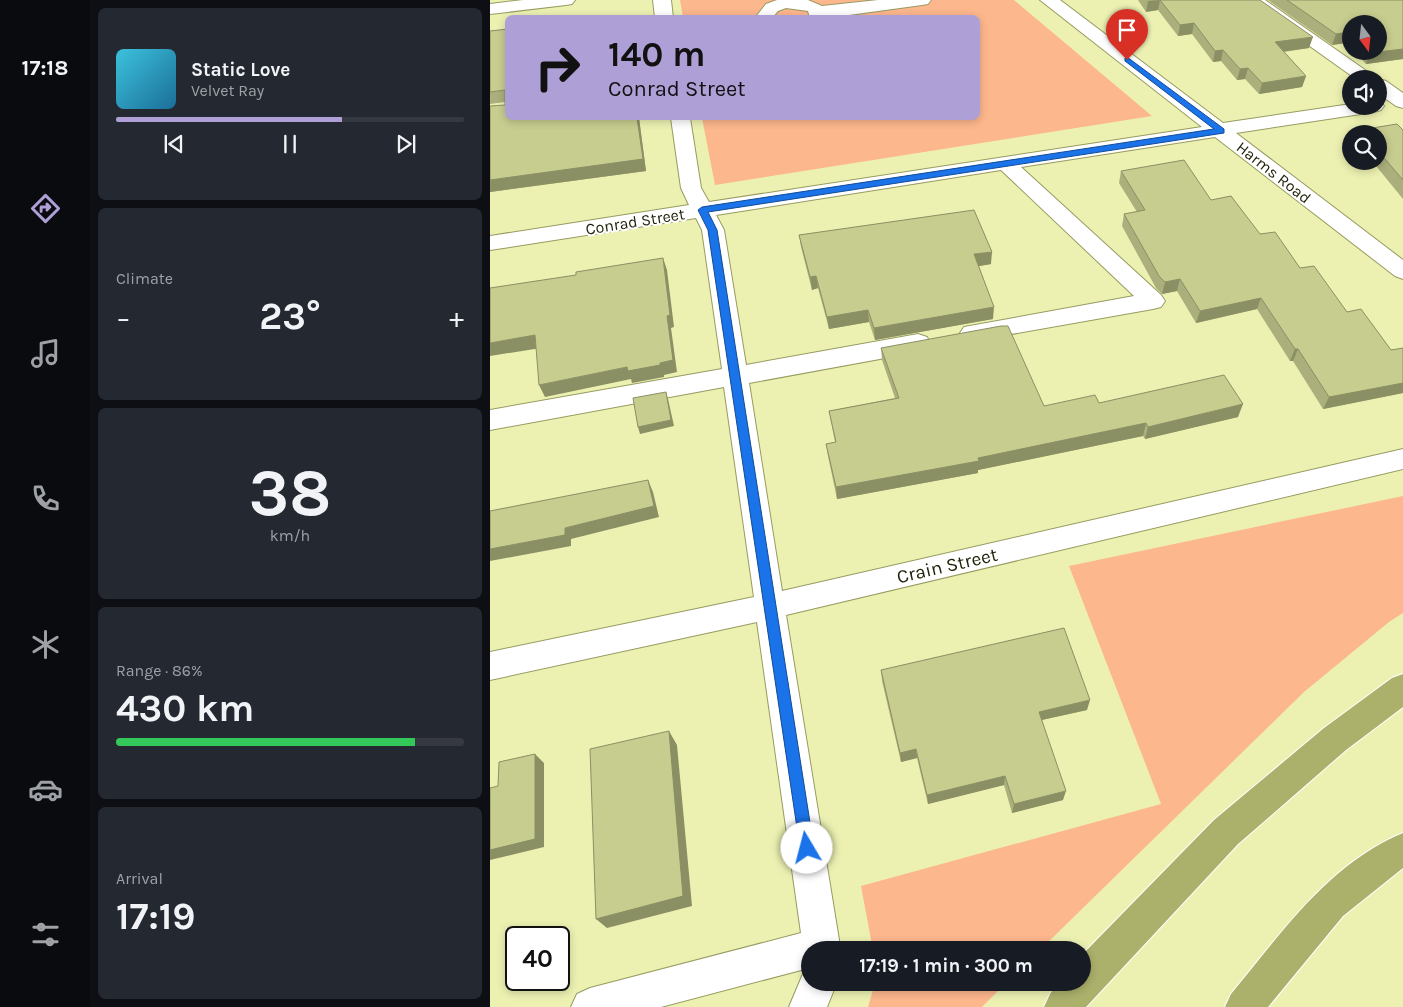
<!DOCTYPE html>
<html lang="en">
<head>
<meta charset="utf-8">
<style>
	body { margin:0; font-family:Karla,sans-serif; background:#242831; color:#f1f3f6; height:100vh; display:flex; flex-direction:column; font-size:19px; white-space:nowrap }
	* { box-sizing:border-box; margin:0 }
	p { font-size:16px; color:#9ea1a6 }
	.icon { flex:none; width:28px; height:28px; fill:none; stroke:currentColor; stroke-width:2; stroke-linecap:round; stroke-linejoin:round }
	.map { position:relative; flex:1; overflow:hidden }
	.sheet { display:flex; flex-direction:column; gap:8px; padding:8px; background:#0d0f14; width:400px }
	.sheet>* { flex:none }
	.guide { position:absolute; left:15px; top:15px; width:475px; height:105px; border-radius:8px; box-shadow:0 2px 8px #0003; background:#af9fd7; color:#111; overflow:hidden }
	.needle { width:32px; rotate:165deg }
	.controls { position:absolute; left:852px; top:15px; display:grid; gap:10px }
	.controls a { display:grid; place-items:center; width:45px; height:45px; border-radius:50%; background:#171b24; box-shadow:0 2px 8px #0003; font-size:25px }
	.speed { position:absolute; left:15px; top:926px; display:flex; gap:10px; font-size:25px; font-weight:700; text-align:center }
	.speed>* { display:grid; place-content:center; width:65px; height:65px; border-radius:50%; background:#171b24; box-shadow:0 2px 8px #0003; line-height:1 }
	.speed .limit { border:2px solid #111; border-radius:8px; background:#fff; color:#111 }
	.pin { position:absolute; display:grid; place-items:center; width:42px; height:42px; color:#fff; margin:-51px -21px; border-radius:50% 50% 50% 0; rotate:-45deg; box-shadow:0 0 5px #0007 }
	.pin .icon { rotate:45deg }
	.me { position:absolute; width:55px; margin:-28px; rotate:352deg; stroke-linejoin:round; filter:drop-shadow(0 0 4px #0008) }
	.turn { display:flex; align-items:center; gap:18px; height:105px; padding:0 20px; font-size:22px }
	.turn .icon { width:65px; height:65px; stroke-width:2.5 }
	.turn b { display:block; font-size:35px; line-height:42px }
	.big { font-size:38px; font-weight:700; line-height:1.1 }
	.sheet .card { flex:1; display:flex; flex-direction:column; justify-content:center; gap:8px; min-width:0; padding:0 18px; border-radius:8px; background:#242831 }
	.sheet .dial { align-items:center; gap:0 }
	.dial b { font-size:65px; line-height:1 }
	.song { display:flex; align-items:center; gap:15px }
	.cover { width:60px; height:60px; border-radius:8px; background:linear-gradient(135deg,hsl(190 70% 55%),hsl(200 70% 35%)) }
	.played { height:5px; border-radius:2px; background:linear-gradient(90deg,#af9fd7 65%,#363941 65%) }
	.keys { display:flex; justify-content:space-around; direction:ltr }
	.heat { display:flex; justify-content:space-between; align-items:center; font-size:28px; direction:ltr }
	.charge { height:8px; border-radius:4px; background:linear-gradient(90deg,#34c759 86%,#363941 0) }
	.trip { position:absolute; left:311px; top:941px; width:290px; height:50px; border-radius:25px; background:#171b24; box-shadow:0 2px 8px #0003; font-weight:700; line-height:50px; text-align:center }
	main { display:flex; flex:1; min-height:0 }
	.menu { display:flex; flex-direction:column; width:90px; justify-content:space-around; align-items:center; background:#090b0e; color:#9ea1a6 }
	.menu .icon { width:35px; height:35px }
	.menu .selected { color:#af9fd7 }
	.menu b { font-size:22px; color:#f1f3f6 }
	.map>svg:first-child { display:block }
</style>
</head>
<body>
<main>
<nav class="menu">
<b>17:18</b>
<svg class="icon selected" aria-label="directions" viewBox="0 0 24 24"><path d="M12 3l9 9-9 9-9-9zM9 14v-3h6M13 9l2 2-2 2"/></svg>
<svg class="icon" aria-label="music" viewBox="0 0 24 24"><path d="M9 18V5l10-2v13"/><circle cx="6" cy="18" r="3"/><circle cx="16" cy="16" r="3"/></svg>
<svg class="icon" aria-label="phone" viewBox="0 0 24 24"><path d="M5 4h4l2 5-3 2q2 4 5 5l2-3 5 2v4C11 20 4 13 5 4z"/></svg>
<svg class="icon" aria-label="climate" viewBox="0 0 24 24"><path d="M12 3v18M4 7l16 10M4 17L20 7"/></svg>
<svg class="icon" aria-label="car" viewBox="0 0 24 24"><path d="M5 17H2v-5l4-1 3-4h7l3 4 3 1v5h-3M9 17h6M6 11h13"/><circle cx="7" cy="17" r="2"/><circle cx="17" cy="17" r="2"/></svg>
<svg class="icon" aria-label="filters" viewBox="0 0 24 24"><path d="M4 7h16M4 17h16"/><circle cx="9" cy="7" r="2"/><circle cx="15" cy="17" r="2"/></svg>
</nav>
<section class="sheet">
<div class="card">
<div class="song"><i class="cover"></i><div><b>Static Love</b><p>Velvet Ray</p></div></div>
<div class="played"></div>
<div class="keys"><svg class="icon" aria-label="previous" viewBox="0 0 24 24"><path d="M18 5L8 12l10 7zM5 5v14"/></svg><svg class="icon" aria-label="pause" viewBox="0 0 24 24"><path d="M8 5v14M16 5v14"/></svg><svg class="icon" aria-label="next" viewBox="0 0 24 24"><path d="M6 5l10 7-10 7zM19 5v14"/></svg></div>
</div>
<div class="card"><p>Climate</p>
<div class="heat"><a>−</a><b class="big">23°</b><a>+</a></div>
</div>
<div class="card dial"><b>38</b><p>km/h</p></div>
<div class="card"><p>Range · 86%</p><b class="big">430 km</b><div class="charge"></div></div>
<div class="card"><p>Arrival</p><b class="big">17:19</b></div>
</section>
<div class="map">
<svg width="913" height="1007" viewBox="0 0 913 1007">
	<rect width="100%" height="100%" fill="#ecf1b2"/>
	<path fill="#fdb78d" d="M190,0H524L662,116L225,185L212,118H488V18L193,17Z
		M913,496V613L899,622L814,692L550,950H383L371,886L671,804L579,566Z
		M385,983V982L516,983L492,1007H378Z"/>
	<g fill="none" stroke-linecap="round" stroke-linejoin="round">
		<g stroke="#979b60" stroke-width="2">
			<path id="minor" d="M33,0H85L82,4L76,5L0,14V4Z
				M163,0H181L183,18H165Z
				M287,0H318L332,6L388,0H441L438,4L432,5L337,18H320L318,11L296,8L288,11L282,18H265L276,4Z
				M550,0H570L733,123L861,104V106H889V101L891,102L894,106L891,110L884,112L746,133L913,260V279L905,276L725,137L531,167L671,295L675,301L671,307L663,309L482,341L474,339L470,333L474,327L644,296L511,170L226,215L234,230L256,365L428,334L437,337L440,343L437,349L428,352L259,383L292,591L913,449V469L296,615L350,946V950H320V982H347L337,1007H299L315,969L171,1007H81L87,994L100,988L311,933L267,622L0,680V652L264,597L234,387L0,430V410L232,369L212,230L206,218L0,250V236L199,205L191,188L181,118H200L211,188L219,202L712,127Z
				M755,0H775L888,79H866Z
				M889,79L896,81L913,93V108L906,106L889,94Z"/>
		</g>
		<g stroke="#fff" stroke-width="2">
			<path id="highway" d="M913,674V707L856,750L748,844L596,1007H554L560,994L568,982H592V955L724,820L834,728L902,678Z
				M913,833V868L853,916L778,1007H735L741,994C791,934 838,864 913,833Z"/>
		</g>
		<use href="#minor" fill="#fff" fill-rule="evenodd"/>
		<use href="#highway" fill="#abb06b" fill-rule="evenodd"/>
	</g>
	<path fill="#abaf7b" d="M648,0H770L819,48L794,52L816,76L812,87L769,94L755,79L747,80L731,61L723,62L702,34L688,36L668,10L656,12Z
		M778,0H913V59L876,64L864,51H889L861,24V48L856,43L842,45Z
		M18,29V118H149L156,171L0,192V106L15,105V102L0,104V31Z
		M870,130H913V199L882,161H889V134H868Z
		M631,171L721,200L770,234L810,268L857,312L901,350L913,348V393L833,409L803,361H800L767,309L706,323L687,291L672,294L666,288L632,226L634,214L647,212L629,183Z
		M309,235L501,264L489,266L503,319L385,340L379,322L339,329L328,288L322,290L311,247Z
		M391,348L554,406L609,403L748,417L655,439L653,436L488,470V473L347,499L338,456L336,444L345,442L339,411L405,398L392,360Z
		M391,670L597,710L552,720L573,800L522,813L514,785L438,804L427,758L411,762L392,681Z"/>
	<path fill="#8b8f64" d="M670,0L668,10L656,12L658,1Z
		M704,23L702,34L688,36L690,25Z
		M860,32L856,43L842,45L846,34Z
		M823,37L819,48L782,53L785,42Z
		M913,49V59L876,64L880,53Z
		M733,50L731,61L723,62L725,51Z
		M758,68L755,79L747,80L750,69Z
		M816,76L812,87L769,94L772,83Z
		M147,118H149L156,171L0,192V180Z
		M502,252L501,264L484,267V254Z
		M173,258L177,270L184,327L181,328L187,372L174,375V377L142,383L141,379L55,397L49,385L137,367L170,363L177,316Z
		M326,276L328,288L322,290L320,277Z
		M690,279L687,291L672,294L675,282Z
		M771,298L767,309L706,323L710,311Z
		M504,307L503,319L385,340L384,328Z
		M378,310L379,322L339,329L337,317Z
		M45,335L51,348L0,356V343Z
		M805,349H808L803,361H800Z
		M913,383V393L833,409L839,397Z
		M176,392L178,399L184,426L150,434L148,427Z
		M753,404L748,417L655,439L658,427Z
		M656,423L653,436L488,470V473L347,499L346,487Z
		M158,480L163,492L169,517L81,539V546L0,561V549L75,528Z
		M600,700L597,710L547,721L549,712Z
		M179,731L187,745L202,906L117,928L106,919Z
		M426,749L427,758L411,762L410,753Z
		M45,754L54,763V847L0,860V850Z
		M515,776L514,785L438,804L437,795Z
		M576,791L573,800L522,813L524,804Z"/>
	<path fill="#c7cc8f" stroke="#8b8f64" d="M670,0H770L823,37L785,42L816,76L772,83L758,68L750,69L733,50L725,51L704,23L690,25Z
		M797,0H913V49L880,53L878,51H889V24H861V33L860,32L846,34Z
		M129,16V18H117Z
		M18,29V118H147L153,159L0,180V106L15,105V90L0,92V31Z
		M907,124L913,130V180L889,152V134H873L870,130Z
		M694,160L721,200L741,196L770,234L785,232L810,268L824,266L857,312L871,309L901,350L913,348V383L839,397L808,349H805L771,298L710,311L690,279L675,282L669,276L634,214L655,210L631,171Z
		M484,210L502,252L484,254L504,307L384,328L378,310L337,317L326,276L320,277L309,235Z
		M173,258L180,315L177,316L183,360L170,363V365L138,371L137,367L49,385L45,335L0,343V288L86,275V272Z
		M511,326H518L554,406L605,395L609,403L734,375L753,404L658,427L656,423L488,458L489,461L346,487L336,444L346,442L339,411L409,398L391,348Z
		M176,392L181,420L148,427L143,398Z
		M158,480L164,506L75,528V535L0,549V511Z
		M574,628L600,700L549,712L576,791L524,804L515,776L437,795L426,749L410,753L391,670Z
		M179,731L193,896L106,919L100,749Z
		M45,754V839L0,850V788L8,786L9,762Z"/>
	<path fill="#1a73e8" stroke="#114b97" d="M637,57L734,129V133L218,212L227,230L324,848L322,853L317,855L312,853L310,848L218,230L208,210L212,207L724,129L635,61V58Z"/>
	<g text-anchor="middle" stroke-width="4" stroke-linejoin="round" paint-order="stroke">
		<g font-size="16" fill="#1f2008" stroke="#fff">
			<text transform="translate(784 172) rotate(38)" y="6">Harms Road</text>
			<text transform="translate(145 221) rotate(-9)" y="6">Conrad Street</text>
		</g>
		<g font-size="19" fill="#1f2008" stroke="#fff">
			<text transform="translate(457 565) rotate(-13)" y="7">Crain Street</text>
		</g>
	</g>
</svg>
<div class="controls">
<a><svg class="needle" viewBox="-14 -14 28 28"><path d="M0-13l5 13h-10z" fill="#e53935"/><path d="M0 13l5-13h-10z" fill="#9ea1a6"/></svg></a>
<a><svg class="icon" aria-label="sound" viewBox="0 0 24 24"><path d="M4 9h4l5-4v14l-5-4H4zM17 9q2 3 0 6"/></svg></a>
<a><svg class="icon" aria-label="search" viewBox="0 0 24 24"><circle cx="10" cy="10" r="6"/><path d="M15 15l6 6"/></svg></a>
</div>
<div class="speed"><div class="limit">40</div></div>
<div class="pin" style="left:637px;top:60px;background:#d93025"><svg class="icon" aria-label="arrive" viewBox="0 0 24 24"><path d="M6 21V4h12l-3 4 3 4H6"/></svg></div>
<svg class="me" style="left:317px;top:848px" viewBox="-20 -20 40 40"><circle r="19" fill="#fff"/><path d="M0-13L10 11 0 6-10 11z" fill="#1a73e8"/></svg>
<div class="trip">17:19 · 1 min · 300 m</div>
<div class="guide">
<div class="turn"><svg class="icon" aria-label="right" viewBox="0 0 24 24"><path d="M7 20v-9h11M14 6l5 5-5 5"/></svg><div><b>140 m</b>Conrad Street</div></div>
</div>
</div>
</main>
</body>
</html>
